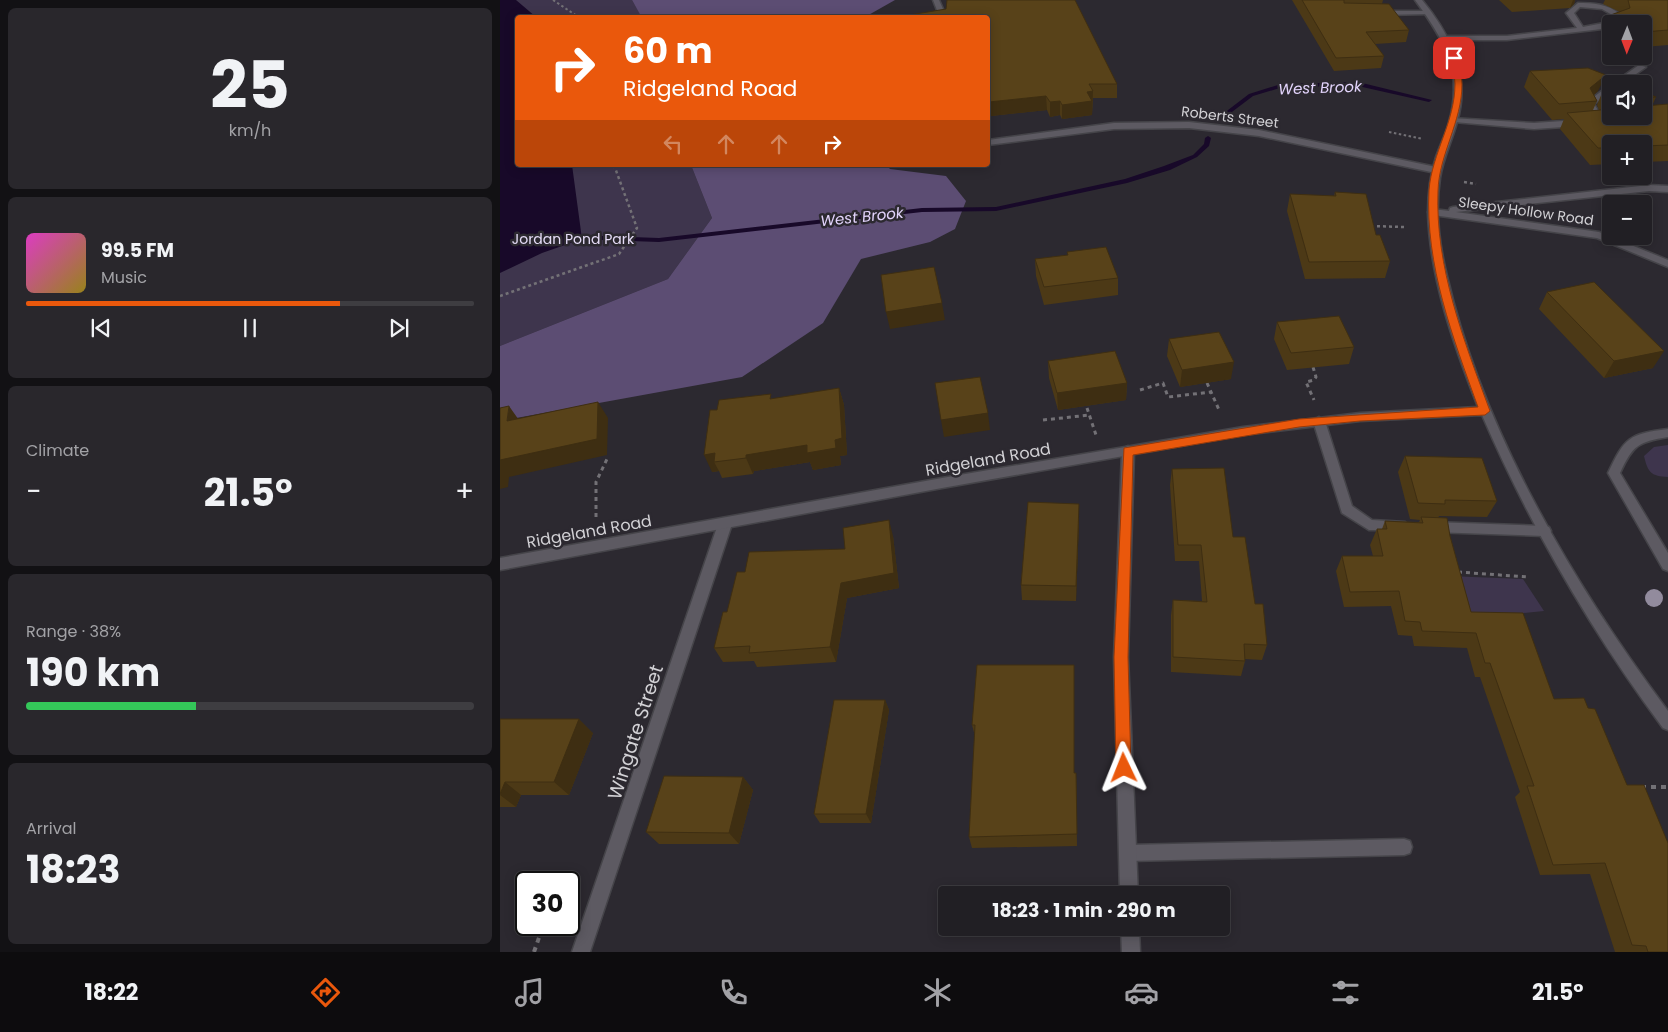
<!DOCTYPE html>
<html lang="en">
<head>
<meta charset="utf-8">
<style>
	body { margin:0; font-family:Poppins,sans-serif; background:#29272c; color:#f1f3f6; height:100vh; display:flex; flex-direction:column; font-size:19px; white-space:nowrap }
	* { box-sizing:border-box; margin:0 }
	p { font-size:16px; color:#a2a2a6 }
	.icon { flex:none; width:28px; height:28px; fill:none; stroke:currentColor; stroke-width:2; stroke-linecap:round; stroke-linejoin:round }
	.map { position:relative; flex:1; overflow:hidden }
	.side { display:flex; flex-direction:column; gap:8px; padding:8px; background:#121114; width:500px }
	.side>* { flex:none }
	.top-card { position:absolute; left:15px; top:15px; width:475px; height:152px; border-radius:5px; box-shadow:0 2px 12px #0003,0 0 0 1px #3e3d41; background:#ea580c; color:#fff; overflow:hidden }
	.needle { width:32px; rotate:181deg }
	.fabs { position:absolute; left:1102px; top:15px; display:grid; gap:10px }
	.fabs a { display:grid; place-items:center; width:50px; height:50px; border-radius:5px; background:#211f24; box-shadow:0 2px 12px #0003,0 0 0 1px #3e3d41; font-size:25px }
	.speed { position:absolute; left:15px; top:871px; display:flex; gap:10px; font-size:25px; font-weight:700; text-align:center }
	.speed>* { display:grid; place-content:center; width:65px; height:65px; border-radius:50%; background:#211f24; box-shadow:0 2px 12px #0003,0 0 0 1px #3e3d41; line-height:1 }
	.speed .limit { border:2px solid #111; border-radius:8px; background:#fff; color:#111 }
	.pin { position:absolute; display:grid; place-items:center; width:42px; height:42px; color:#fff; margin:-21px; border-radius:10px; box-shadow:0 2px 8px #0006 }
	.me { position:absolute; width:55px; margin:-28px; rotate:358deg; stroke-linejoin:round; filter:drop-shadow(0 0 4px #0008) }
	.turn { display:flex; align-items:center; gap:18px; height:105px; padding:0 25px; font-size:22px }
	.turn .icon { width:65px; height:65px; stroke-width:2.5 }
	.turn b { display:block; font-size:35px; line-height:42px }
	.lanes { display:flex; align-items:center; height:48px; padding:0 25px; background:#0003; justify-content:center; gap:25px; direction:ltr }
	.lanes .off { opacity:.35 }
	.big { font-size:38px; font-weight:700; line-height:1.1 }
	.side .widget { flex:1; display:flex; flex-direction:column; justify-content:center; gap:8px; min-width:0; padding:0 18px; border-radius:8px; background:#29272c }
	.side .dial { align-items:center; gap:0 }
	.dial b { font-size:65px; line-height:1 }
	.song { display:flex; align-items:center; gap:15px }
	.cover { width:60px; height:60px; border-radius:8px; background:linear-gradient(135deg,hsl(310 70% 55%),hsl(50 70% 35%)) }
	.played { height:5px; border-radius:2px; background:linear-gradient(90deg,#ea580c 70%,#3e3d41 70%) }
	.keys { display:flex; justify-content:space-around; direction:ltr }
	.heat { display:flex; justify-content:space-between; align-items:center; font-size:28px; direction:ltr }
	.charge { height:8px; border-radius:4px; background:linear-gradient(90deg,#34c759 38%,#3e3d41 0) }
	.trip { position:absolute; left:438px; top:886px; width:292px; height:50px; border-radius:5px; background:#211f24; box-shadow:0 2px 12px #0003,0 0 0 1px #3e3d41; font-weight:700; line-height:50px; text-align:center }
	.menu { display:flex; height:80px; justify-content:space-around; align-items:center; background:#0d0c0e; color:#a2a2a6 }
	.menu .icon { width:35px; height:35px }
	.menu .selected { color:#ea580c }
	.menu b { font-size:22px; color:#f1f3f6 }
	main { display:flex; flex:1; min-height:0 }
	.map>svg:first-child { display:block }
</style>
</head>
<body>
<main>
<section class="side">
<div class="widget dial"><b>25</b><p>km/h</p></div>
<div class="widget">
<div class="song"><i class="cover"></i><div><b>99.5 FM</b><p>Music</p></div></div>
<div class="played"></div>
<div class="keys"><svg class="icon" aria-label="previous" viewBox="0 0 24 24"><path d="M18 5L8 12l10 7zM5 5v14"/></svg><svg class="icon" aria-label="pause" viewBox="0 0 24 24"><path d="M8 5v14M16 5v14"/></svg><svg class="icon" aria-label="next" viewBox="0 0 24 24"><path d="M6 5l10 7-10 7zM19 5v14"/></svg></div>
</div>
<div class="widget"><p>Climate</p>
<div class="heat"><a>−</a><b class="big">21.5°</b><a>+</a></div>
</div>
<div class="widget"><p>Range · 38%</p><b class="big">190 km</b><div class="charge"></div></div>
<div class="widget"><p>Arrival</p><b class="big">18:23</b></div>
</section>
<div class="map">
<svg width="1168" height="952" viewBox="0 0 1168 952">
	<rect width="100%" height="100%" fill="#2c2930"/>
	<path fill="#3e354d" d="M0,0H132L142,17L18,18V165H191L212,218L168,279L0,346Z
		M1168,445V477C1151,476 1148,473 1144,456L1154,447Z
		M948,576L1023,579L1044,611C994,617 941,614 892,608L888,598Z"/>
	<path fill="#5c4d73" d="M132,0H395L365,17L142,18Z
		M191,165H386L390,169L446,176L466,201L455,229L430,242L361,259L323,323L242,377L0,421V346L168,279L212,218Z"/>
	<path fill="#180929" d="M0,0H16L36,17L18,18V165H72L82,239L42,253L0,273Z"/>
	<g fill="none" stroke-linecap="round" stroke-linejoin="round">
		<path fill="#180929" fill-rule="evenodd" d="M858,82L932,100L929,102L858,86L783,87L753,96L720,121L715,120L749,94L781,84Z
			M708,136L711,138L709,146L697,157L670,170L627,183L496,211L422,212L159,242L102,240L68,242L64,240L68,238L102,236L159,238L422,208L496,207L625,179L664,166L693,155L704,144L705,138Z"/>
		<g stroke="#454449" stroke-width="3">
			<path id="lane" d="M1078,3C1093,3 1108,4 1120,14L1122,22L1111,24V26L1102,29L1007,40H945L941,38L945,36H1007L1077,28L1066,13ZM1080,7L1102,9L1114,16V21L1083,27L1074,13Z
				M928,11L930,12V14L881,15L877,13L881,11Z
				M1139,65L1146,67L1122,84H1112Z
				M1108,86H1111V92L1094,104L1099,112L1100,122L1093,124L1091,112L1085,104Z
				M819,417L825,421L852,506L872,520L905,522L907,526L905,530H869L842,513L813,421Z
				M932,522L1044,526L1049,527L1051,531L1049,535L1044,536L932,532L927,531L925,527L927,523Z
				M904,839L910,841L912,847L910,853L904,855L628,861L622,859L620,853L622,847L628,845Z"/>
		</g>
		<g stroke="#454449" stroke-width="3">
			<path id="street" d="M433,0H439L447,18H440Z
				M951,118L1034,123L1078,120L1082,123L1078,126L1034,129L954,122H951Z
				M689,122L759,130L936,167L940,170L936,173L759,136L689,128L614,129L488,145V140L614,123Z
				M1149,185L1168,186V192L1149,191L956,212L1099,232L1168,260V267L1097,238L933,215L928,212L933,209L949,211L950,208L953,207Z
				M1168,429V437C1138,442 1133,445 1120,473L1168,553V571L1163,569L1108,473C1125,437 1129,434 1168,429Z
				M628,446L632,448L634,451L628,657L638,895H620L614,657L622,451L624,448Z
				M225,519L230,520L232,524L90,952H72L218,524L220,520Z
				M621,928H639L640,952H622Z"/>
		</g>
		<g stroke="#454449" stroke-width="3">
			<path id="secondary" d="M915,0H922C951,35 971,76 957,122C952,141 943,158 940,178C935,211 939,244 947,276C983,431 1073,584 1168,711V730L1163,728C1091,631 1030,526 982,415L860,421L743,435L442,488L0,570V558L442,478L743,427L860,413L978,407C954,346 930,279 928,213C928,194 930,175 936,157C940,145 946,134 949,122C964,72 943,38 915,0Z"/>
		</g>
		<path stroke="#737176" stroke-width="2" stroke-dasharray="2.5 2.5" stroke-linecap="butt" d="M53,0L80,18
			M889,132L923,139"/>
		<path stroke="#737176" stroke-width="2.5" stroke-dasharray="3 3" stroke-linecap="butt" d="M964,182L976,184
			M871,226L904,227
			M0,296L119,254L137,228L114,165"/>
		<path stroke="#737176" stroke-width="3" stroke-dasharray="4 4" stroke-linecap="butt" d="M813,367L816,377L814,380L806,382L814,400
			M707,383L720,412
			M640,390L663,383L668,397L711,392
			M587,408L596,435
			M543,420L590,415
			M96,517V482L108,457
			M958,572L1028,577"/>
		<path stroke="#737176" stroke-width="4" stroke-dasharray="5 5" stroke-linecap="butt" d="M1141,787H1168
			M34,952L43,926"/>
		<use href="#lane" fill="#5d5a62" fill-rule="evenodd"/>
		<use href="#street" fill="#5d5a62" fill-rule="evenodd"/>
		<use href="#secondary" fill="#5d5a62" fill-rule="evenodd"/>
	</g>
	<circle fill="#928b9d" cx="1154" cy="598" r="9"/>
	<path fill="#4c3916" d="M792,0H883L882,4L909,30L906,42L875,44L884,56L881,68L834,71Z
		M999,0H1075L1074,4L1070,8L1012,12Z
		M1105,0H1168V45L1144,47V24H1111V39L1101,31L1108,16L1120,12L1103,4Z
		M446,9L617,84V98H593L592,115L562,119L560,115L550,117L547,110L491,116V119Z
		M1030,71L1098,91L1094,95L1097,101L1093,110H1099L1097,105L1104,88L1111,84V116H1144V92L1156,97L1152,106L1168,104V161L1144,162V144H1111V164L1090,165L1060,129L1064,119L1052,120L1024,87Z
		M835,192L876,235L890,261L885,278L805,279L787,211L790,194L834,196Z
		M567,252L618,278V295L544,305L536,276L535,259L568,255Z
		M1047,292L1153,368L1104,378L1039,309Z
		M777,322L854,347L849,364L787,370L774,339Z
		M669,339L731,379L680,387L667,356Z
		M548,361L627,383L626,400L558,410L549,378Z
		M339,388L344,405L347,455L340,456L341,465L313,470L310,462L254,471L253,474L222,478L219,471L212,472L217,410L273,399Z
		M905,456L997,501L987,517L939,516L938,518L950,536L971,612L1054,699L1168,952H1115L1090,874L1040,875L1015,797L1020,792L980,677H975L967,648L914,646L912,636L898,635L891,606L844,607L836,571L842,556H873L870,545L877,529H882L885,521L919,522L920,520L910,519L898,472Z
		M672,469L733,537L755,604L767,645L762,660L745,659V661L741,676L671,672V615L673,600L702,601L699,561H675L670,485Z
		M579,520L576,601L522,600L521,585Z
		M393,536L399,588L347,598L336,662L257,667L254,661L223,662L214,648L227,612L245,572L345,549Z
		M477,665L574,773H576L577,846L472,848L469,837L475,736L472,725Z
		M385,700L389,710L371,823H320L314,814Z
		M0,719L93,733L69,795H21L16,807H0Z
		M243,777L253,790L239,844H159L146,832Z"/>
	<path fill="#3e2e12" d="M1073,0H1075L1074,4L1070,8Z
		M1106,75L1098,91L1085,102L1090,88Z
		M593,91L592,115L562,119V105L587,92Z
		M546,96L547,110L491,116V119L488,120V105L489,102Z
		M560,101V115L550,117V102Z
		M442,303L445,320L390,329L386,312Z
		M1164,351L1153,368L1104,378L1114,361Z
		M734,362L731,379L680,387L682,370Z
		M627,383L626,400L558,410L557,393Z
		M339,388L344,405L347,455L340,456L341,465L313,470L310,462L254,471L253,474L246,458V455Z
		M98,402L108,418L107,455L9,477L8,487L0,489V460Z
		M9,406L21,423L7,421Z
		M488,413L490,430L444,437L441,420Z
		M215,453L214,462L219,471L212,472L204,455Z
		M579,504V520L576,601V586Z
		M389,520L393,536L399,588L347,598L336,662L330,647L341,583Z
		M385,700L389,710L371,823L366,814Z
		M79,719L93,733L69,795L54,782Z
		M243,777L253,790L239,844L229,833Z
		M5,782L21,795L16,807L0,795Z"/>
	<path fill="#584219" stroke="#3e2e12" d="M447,0H575L617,84H589L593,91L587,92L592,101L562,105L560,101L550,102L546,96L489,102L490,105H488V18L397,17L446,9Z
		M802,0H844V3L889,4L909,30L866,32L884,56L836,58Z
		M1128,0H1168V30L1144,32V24H1118L1108,16L1130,8Z
		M1088,68L1106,75L1090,88L1097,101L1059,104L1030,71Z
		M1116,80L1125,84H1111V100H1109L1104,88Z
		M1144,92L1156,97L1144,98Z
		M1168,104V145L1144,146V144H1111V148H1098L1067,113L1111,109V116H1144V106Z
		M835,192L866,194L876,235H880L890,261L809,262L790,194L836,196Z
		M606,247L618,278L544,287L535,259L568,255L567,252Z
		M434,267L442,303L386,312L381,275Z
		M1094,282L1164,351L1114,361L1047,292Z
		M839,316L854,347L791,353L777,322Z
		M719,332L734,362L682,370L669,339Z
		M615,351L627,383L557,393L548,361Z
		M480,377L488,413L441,420L435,383Z
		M339,388L342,438L335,440L336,448L307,453V445L246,455V458L214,462L215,453L204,455L210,410H217L219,400L271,394L270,399Z
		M98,402L97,439L0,460V408L9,406L7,421Z
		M905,456L982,458L997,501L945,500V504L918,503Z
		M724,468L733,537H745L755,604H763L767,645L744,644L745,661L673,657V600L707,602L701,545H678L672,469Z
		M528,502L579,504L576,586L521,585Z
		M921,517L947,518L950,536L971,612L1023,613L1054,699L1084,698L1088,708L1095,709L1127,785H1144L1168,843V952H1148L1146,946L1132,945L1105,863L1053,865L1027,786H1034L990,663H985L976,633L922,631L920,622L905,621L899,591L850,592L842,556H883L877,529H887L885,521L923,523Z
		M389,520L394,573L341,583L330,647L249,653L250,646L214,648L223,612H227L237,572H245L249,552L345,549L343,528Z
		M477,665H574V773H576L577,834L469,837L475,725H472Z
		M334,700H385L366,814H314Z
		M0,719H79L54,782H5L0,794Z
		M164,776L243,777L229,833L146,832Z"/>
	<path fill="#ea580c" stroke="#983908" d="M954,56L957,58C959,66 962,76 962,84C962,122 939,154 938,191C935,267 964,341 990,411L985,415L860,421L799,427L633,455L628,657L631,768L629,773L624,775L619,773L616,768L614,657L624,448L799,419L978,407C953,338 925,265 929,190C932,153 955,122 955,84C955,76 952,66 950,58Z"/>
	<g text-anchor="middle" stroke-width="5" stroke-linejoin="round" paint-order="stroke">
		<g font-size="14" fill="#d2d1d5" stroke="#2c2930">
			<text transform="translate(730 117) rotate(7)" y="5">Roberts Street</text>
			<text transform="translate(1026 211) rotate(8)" y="5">Sleepy Hollow Road</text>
		</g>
		<g font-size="14" fill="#e5dcf7" stroke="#2c2930">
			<text x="73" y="244">Jordan Pond Park</text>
		</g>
		<g font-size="15" font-style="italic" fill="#e3d4fc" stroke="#2c2930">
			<text transform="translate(820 88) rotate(-2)" y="5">West Brook</text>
			<text transform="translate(362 217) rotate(-6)" y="5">West Brook</text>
		</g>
		<g font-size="16" fill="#d2d1d5" stroke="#2c2930">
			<text transform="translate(488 459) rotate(-10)" y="6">Ridgeland Road</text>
			<text transform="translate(89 531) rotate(-10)" y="6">Ridgeland Road</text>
		</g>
		<g font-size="19" fill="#d2d1d5" stroke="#2c2930">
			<text transform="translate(135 732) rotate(-72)" y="7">Wingate Street</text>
		</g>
	</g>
</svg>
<div class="fabs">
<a><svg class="needle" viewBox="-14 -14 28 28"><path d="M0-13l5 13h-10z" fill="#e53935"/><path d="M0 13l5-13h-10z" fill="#a2a2a6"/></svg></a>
<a><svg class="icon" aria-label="sound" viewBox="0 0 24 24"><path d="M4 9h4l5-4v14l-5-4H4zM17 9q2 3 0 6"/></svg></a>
<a>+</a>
<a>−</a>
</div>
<div class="speed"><div class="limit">30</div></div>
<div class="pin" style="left:954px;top:58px;background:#d93025"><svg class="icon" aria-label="arrive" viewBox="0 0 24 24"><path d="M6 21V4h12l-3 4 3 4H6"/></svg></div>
<svg class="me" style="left:624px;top:768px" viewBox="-20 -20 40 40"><path d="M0-17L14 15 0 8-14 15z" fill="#ea580c" stroke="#fff" stroke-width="4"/></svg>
<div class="trip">18:23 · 1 min · 290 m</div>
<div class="top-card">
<div class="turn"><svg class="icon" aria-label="right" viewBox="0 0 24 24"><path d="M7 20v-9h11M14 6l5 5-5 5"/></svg><div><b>60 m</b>Ridgeland Road</div></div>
<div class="lanes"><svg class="icon off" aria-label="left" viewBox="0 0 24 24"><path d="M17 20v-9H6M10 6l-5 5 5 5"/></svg><svg class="icon off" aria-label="ahead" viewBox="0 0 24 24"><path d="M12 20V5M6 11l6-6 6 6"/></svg><svg class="icon off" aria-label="ahead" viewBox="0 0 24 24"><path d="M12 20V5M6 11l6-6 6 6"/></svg><svg class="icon" aria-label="right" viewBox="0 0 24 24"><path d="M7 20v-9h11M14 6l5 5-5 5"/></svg></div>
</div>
</div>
</main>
<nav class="menu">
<b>18:22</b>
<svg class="icon selected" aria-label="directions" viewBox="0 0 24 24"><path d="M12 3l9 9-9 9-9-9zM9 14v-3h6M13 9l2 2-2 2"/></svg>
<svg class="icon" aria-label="music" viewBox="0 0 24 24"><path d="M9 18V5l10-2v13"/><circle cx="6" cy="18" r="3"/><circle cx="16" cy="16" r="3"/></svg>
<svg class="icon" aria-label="phone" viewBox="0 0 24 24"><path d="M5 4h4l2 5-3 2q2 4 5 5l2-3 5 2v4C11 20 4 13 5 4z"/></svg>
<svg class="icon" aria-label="climate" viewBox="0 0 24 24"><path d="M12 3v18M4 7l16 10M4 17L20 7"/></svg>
<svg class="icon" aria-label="car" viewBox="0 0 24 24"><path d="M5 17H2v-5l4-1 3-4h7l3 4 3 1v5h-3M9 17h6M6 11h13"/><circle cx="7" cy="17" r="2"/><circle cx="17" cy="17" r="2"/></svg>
<svg class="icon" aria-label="filters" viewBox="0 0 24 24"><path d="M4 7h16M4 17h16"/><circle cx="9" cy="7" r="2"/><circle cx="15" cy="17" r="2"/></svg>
<b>21.5°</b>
</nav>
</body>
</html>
